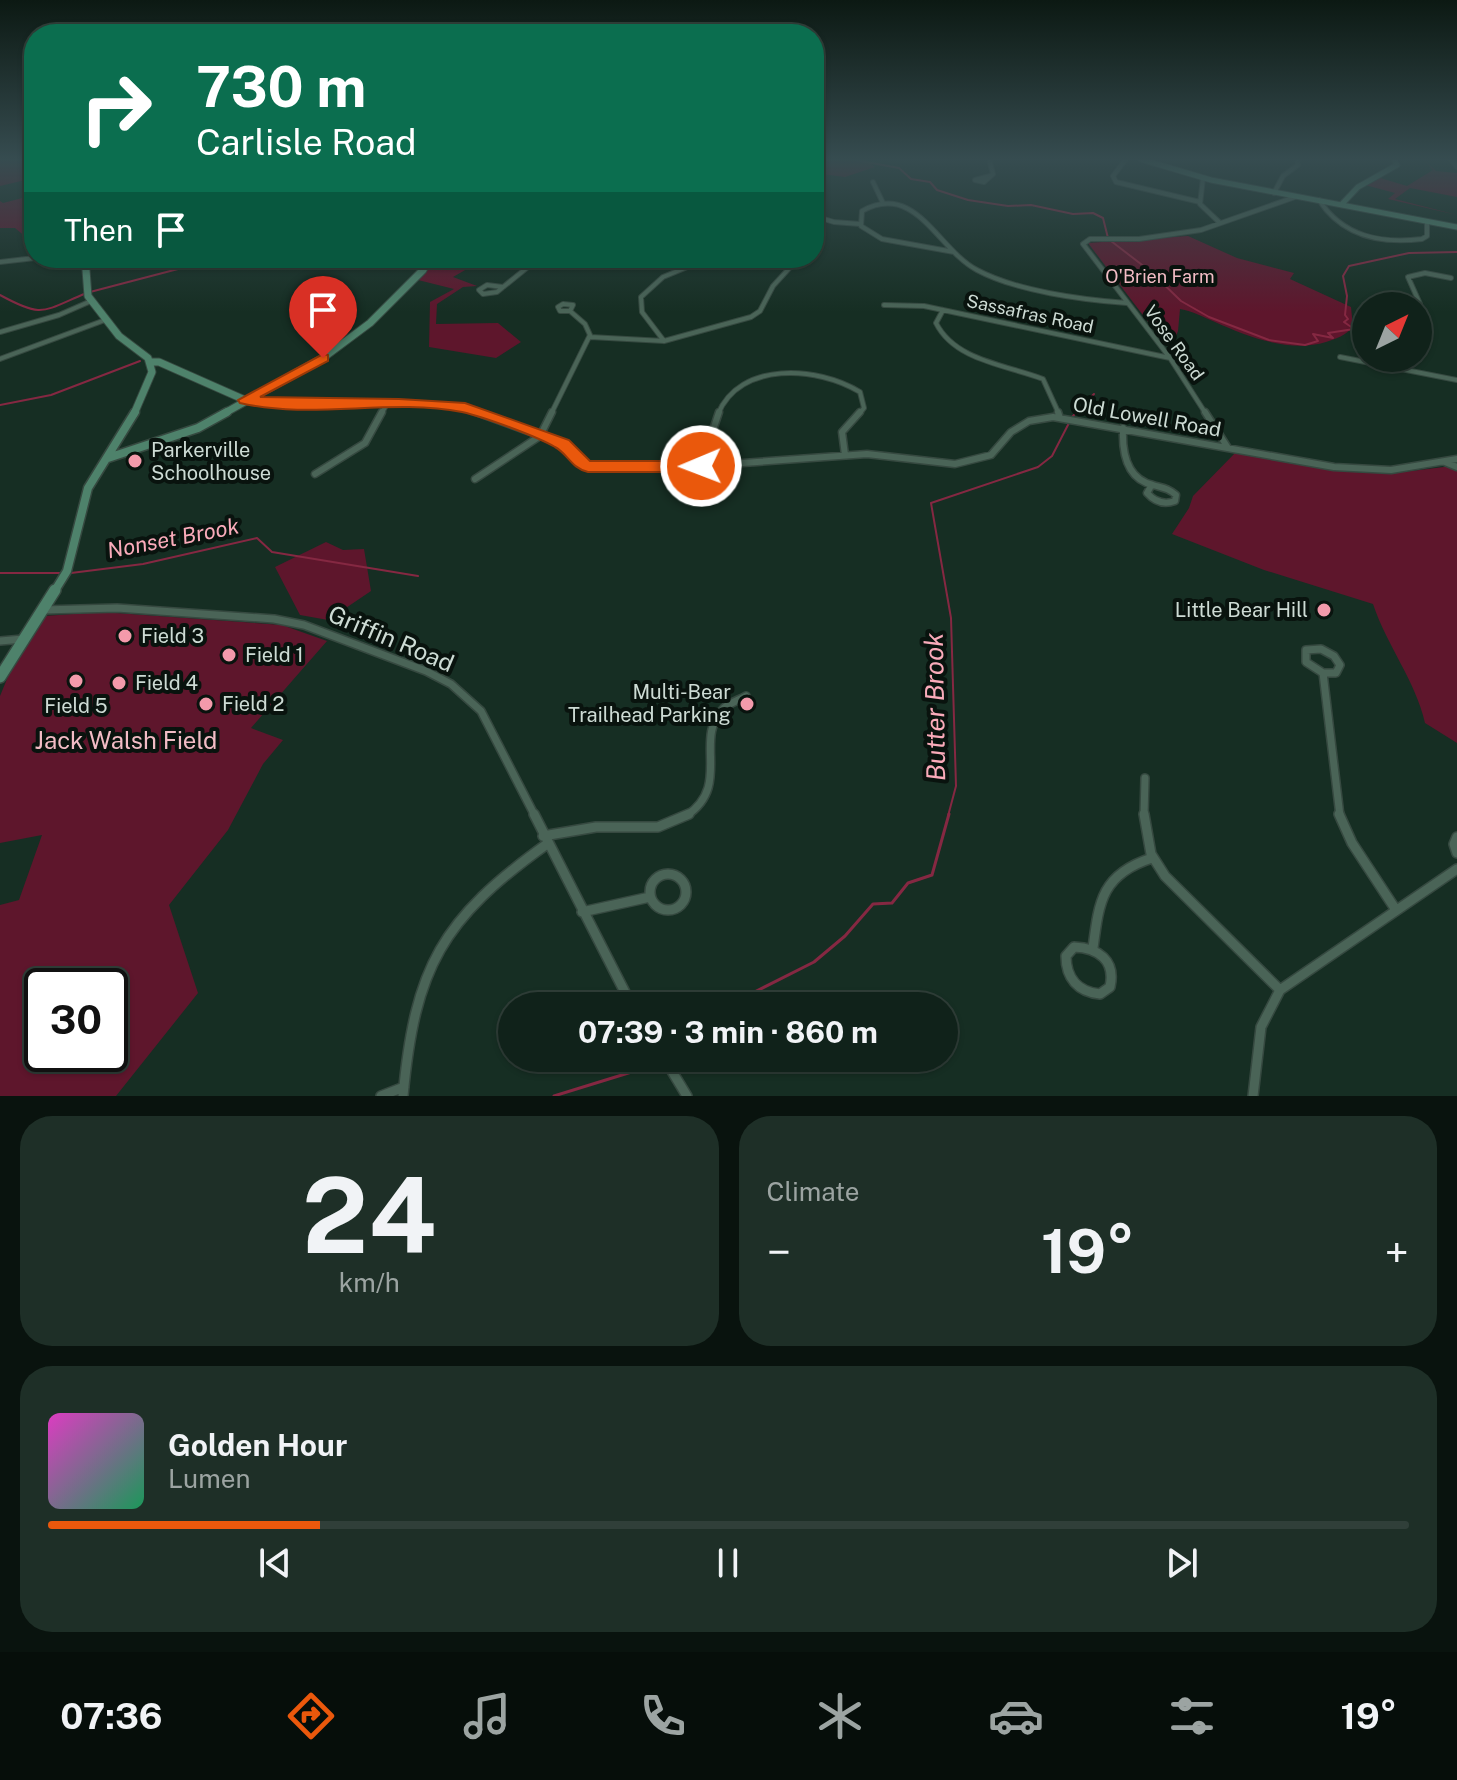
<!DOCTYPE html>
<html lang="en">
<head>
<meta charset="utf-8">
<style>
	body { margin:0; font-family:"Public Sans",sans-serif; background:#1e2f27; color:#f1f3f6; height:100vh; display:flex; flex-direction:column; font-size:30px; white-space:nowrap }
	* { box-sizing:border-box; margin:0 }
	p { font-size:26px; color:#9ca4a2 }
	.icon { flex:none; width:44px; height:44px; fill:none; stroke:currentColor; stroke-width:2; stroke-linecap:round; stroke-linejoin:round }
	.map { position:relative; height:1096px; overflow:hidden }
	.drawer { display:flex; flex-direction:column; gap:20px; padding:20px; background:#09130e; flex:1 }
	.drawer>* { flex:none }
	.guide { position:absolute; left:24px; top:24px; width:800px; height:244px; border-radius:32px; box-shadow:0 2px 6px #0004,0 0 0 2px #303f39; background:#0b6e4f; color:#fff; overflow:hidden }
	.needle { width:52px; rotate:43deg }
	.controls { position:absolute; left:1352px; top:292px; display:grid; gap:16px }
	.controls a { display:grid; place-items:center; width:80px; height:80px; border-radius:50%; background:#10221a; box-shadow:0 2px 6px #0004,0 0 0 2px #303f39; font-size:40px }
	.speed { position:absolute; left:24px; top:968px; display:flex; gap:16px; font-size:40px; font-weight:700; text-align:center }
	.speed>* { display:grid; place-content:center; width:104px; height:104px; border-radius:50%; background:#10221a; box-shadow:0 2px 6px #0004,0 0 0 2px #303f39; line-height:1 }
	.speed .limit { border:4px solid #111; border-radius:12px; background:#fff; color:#111 }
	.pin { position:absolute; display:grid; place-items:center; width:68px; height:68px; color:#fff; margin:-82px -34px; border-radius:50% 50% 50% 0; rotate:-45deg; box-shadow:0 0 8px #0007 }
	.pin .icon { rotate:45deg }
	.me { position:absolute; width:88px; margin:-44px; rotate:269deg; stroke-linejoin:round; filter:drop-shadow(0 0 6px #0008) }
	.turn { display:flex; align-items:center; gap:28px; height:168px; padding:0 40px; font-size:36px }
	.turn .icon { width:104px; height:104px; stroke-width:2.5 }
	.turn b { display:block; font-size:56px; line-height:68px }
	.then { display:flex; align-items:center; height:76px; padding:0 40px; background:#0003; gap:16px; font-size:30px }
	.big { font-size:60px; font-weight:700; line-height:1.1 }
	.drawer .tile { flex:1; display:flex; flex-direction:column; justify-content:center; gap:12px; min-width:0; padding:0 28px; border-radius:32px; background:#1e2f27 }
	.drawer .dial { align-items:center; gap:0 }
	.dial b { font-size:104px; line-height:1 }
	.song { display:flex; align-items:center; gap:24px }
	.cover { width:96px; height:96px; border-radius:12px; background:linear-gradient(135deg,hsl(310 70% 55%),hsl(150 70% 35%)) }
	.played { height:8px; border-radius:4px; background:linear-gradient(90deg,#ea580c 20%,#303f39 20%) }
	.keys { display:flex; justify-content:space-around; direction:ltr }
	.heat { display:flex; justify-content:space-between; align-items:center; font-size:44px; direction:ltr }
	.drawer .tiles { flex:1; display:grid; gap:20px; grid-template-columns:1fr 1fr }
	.tile:last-child { grid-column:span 2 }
	.trip { position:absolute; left:498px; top:992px; width:460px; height:80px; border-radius:40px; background:#10221a; box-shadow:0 2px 6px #0004,0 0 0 2px #303f39; font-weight:700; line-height:80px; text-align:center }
	.dock { display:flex; height:128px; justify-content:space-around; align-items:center; background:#060e0a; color:#9ca4a2 }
	.dock .icon { width:56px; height:56px }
	.dock .current { color:#ea580c }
	.dock b { font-size:36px; color:#f1f3f6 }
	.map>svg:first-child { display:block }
</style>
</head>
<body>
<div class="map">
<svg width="1457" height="1096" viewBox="0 0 1457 1096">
	<rect width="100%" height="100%" fill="#162e23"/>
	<path fill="#5e162c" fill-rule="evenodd" d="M0,159H34V178L0,186Z
		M814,159H865L875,167L845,177L814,173Z
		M1423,159L1436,171L1457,173V197L1410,188L1395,199L1457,215L1388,199L1395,193L1365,185L1377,177L1407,186L1433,170Z
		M34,195V244L15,228H0V201L3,203Z
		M1188,236L1237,258L1294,273L1290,279L1351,307L1353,327C1346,335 1336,339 1326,342C1290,353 1248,337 1215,322C1203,317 1193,311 1180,309L1178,331L1174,341L1165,344L1088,243Z
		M437,258H486L453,277L477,286L463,287L437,304L436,324L498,323L521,342L496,358L429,347L430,302L454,289L418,280Z
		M1236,452L1362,473H1395L1452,466L1457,469V743L1425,723C1415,680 1387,646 1373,604L1264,570L1172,534L1189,508L1193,496Z
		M326,542L343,550L364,549L371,591L328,620L300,615L275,567Z
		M102,612L282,625L327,641L251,728L283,740L263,764L228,830L169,905L198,993L116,1096H0V905L19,900L42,835L0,843V696L14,662L44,616ZM42,986H110V1054H42Z"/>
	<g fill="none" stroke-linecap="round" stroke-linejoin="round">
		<path stroke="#852842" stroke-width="2" d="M850,159L899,168L911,179L930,182L937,190L968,200L1008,206L1031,205L1073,214L1093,213L1103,218L1108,238
			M1111,241L1150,271L1181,301L1209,317L1269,340L1305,345L1318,341L1313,334L1333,338L1328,333L1354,329L1344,322L1348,319L1345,315L1347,296L1343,276L1349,266L1409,253L1457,252
			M90,292L220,258
			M0,295C42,318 42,312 84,294
			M0,405L51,395L140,361
			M1072,417L1094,394
			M0,573H60
			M71,573L143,564L257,538L272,552L418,576
			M948,816L956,786L951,618L931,503L1038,467L1052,456L1070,421"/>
		<path stroke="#852842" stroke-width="3" d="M727,1006L814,962L845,936L873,904L892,903L908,883L932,875L949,814
			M554,1096L651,1066"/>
		<g stroke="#364940" stroke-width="6">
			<path id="street-far3" d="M989,159L993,174L984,182L975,180L990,176
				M1126,159L1113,176L1116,182L1200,202
				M1451,159L1457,167
				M1203,178L1200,204L1219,222
				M873,182L883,203
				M29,188L34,185
				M1274,193L1283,176L1298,165L1297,159
				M1319,200C1343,237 1381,244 1422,239L1427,236V221
				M814,216L834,222L860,224
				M954,252L882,239L861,226L862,211C916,181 937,249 977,270C1016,291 1083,300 1127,303
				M610,258L620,262L631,258
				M0,262L35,258
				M531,266L563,267L603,258
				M503,287L487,285L479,290L483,294L497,292L539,258
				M563,304L573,305L570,311H560L558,307Z
				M884,305L924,306L1170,358
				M943,310L936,323C955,361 1007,365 1043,379L1059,414
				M1418,313L1420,304L1408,277L1425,273L1451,278
				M0,332L59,315L91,301
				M590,337L664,341L751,317L760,311L773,286L794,263L793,258
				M664,341L642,312L641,297L663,277L709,258
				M1340,357L1457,380
				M1403,358L1406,370
				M0,359L105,320
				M245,400C315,409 418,391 481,414
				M381,414L387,404
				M551,414L590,335L585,324L570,311
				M718,414C740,361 817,366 860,392L864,408L859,414
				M1206,414L1170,358L1083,244L1090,239H1139L1201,230L1295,197"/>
		</g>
		<g stroke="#364940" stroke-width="9">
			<path id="street-far2" d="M476,412L563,444L578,462L597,468L701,466L867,454L955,464L991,455L1011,432L1029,421L1053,417L1334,467L1391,470L1457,459
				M1058,412L1060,418
				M1205,412L1228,448
				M1123,428C1122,451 1126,479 1153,485C1163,488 1168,488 1176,495L1175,501C1164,505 1155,502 1147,493L1151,486
				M845,455L842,432L860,412
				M1445,462L1457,467
				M701,466L719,412
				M315,474L365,443L382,412
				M475,479L540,436L552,412"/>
		</g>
		<g stroke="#364940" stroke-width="10">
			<path id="street-far1" d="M42,610L117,608L274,619L304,625L426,671L451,684L481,711L535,816
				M0,641L23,639
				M1321,649L1334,656L1340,665L1336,673H1323L1306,662V650Z
				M1323,673L1340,816
				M686,816C733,785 692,739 724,708C730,703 739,700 746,696
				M1144,816L1145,778"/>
		</g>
		<g stroke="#364940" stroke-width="12">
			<path id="street" d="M534,814L632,1006
				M1144,814L1151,854L1165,876L1280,990
				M1339,814L1352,843L1396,910
				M543,836L596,827H658L689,814
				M1457,837L1454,844L1457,853
				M650 892a18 18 0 1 1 36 0a18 18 0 1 1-36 0Z
				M582,912L650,897
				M1074,947C1098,948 1116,960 1110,987L1100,994C1078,992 1066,978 1066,956Z
				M1093,948C1099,901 1102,874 1152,858
				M664,1058L687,1096
				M381,1096L404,1087
				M403,1096C415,967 442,919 547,844
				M1253,1096L1261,1027L1280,990L1457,869"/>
		</g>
		<g stroke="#364940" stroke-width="7">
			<path id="secondary-far3" d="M1140,159L1211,180L1457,227
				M1342,204L1358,187L1397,165L1394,159
				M85,258L86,272
				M421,272L436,258"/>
		</g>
		<g stroke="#364940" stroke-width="9">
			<path id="secondary-far2" d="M86,270L88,296L119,336L148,358L152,372L134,414
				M151,362H159L245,400
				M223,414L323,358L370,323L423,270"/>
		</g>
		<g stroke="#364940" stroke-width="11">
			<path id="secondary-far1" d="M108,458L198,428L227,412
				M54,592L67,571L88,488L135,412"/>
		</g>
		<g stroke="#364940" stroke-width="14">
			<path id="secondary" d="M0,677L55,590"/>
		</g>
		<use href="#street-far3" stroke="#4a6457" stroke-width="4"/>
		<use href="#street-far2" stroke="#4a6457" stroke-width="6"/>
		<use href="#street-far1" stroke="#4a6457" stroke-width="7"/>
		<use href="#street" stroke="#4a6457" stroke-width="9"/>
		<use href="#secondary-far3" stroke="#4e826b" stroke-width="5"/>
		<use href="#secondary-far2" stroke="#4e826b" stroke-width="7"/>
		<use href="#secondary-far1" stroke="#4e826b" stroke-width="8"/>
		<use href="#secondary" stroke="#4e826b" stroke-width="11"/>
	</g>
	<linearGradient id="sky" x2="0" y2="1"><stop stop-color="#0c1913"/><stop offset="0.51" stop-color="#364c50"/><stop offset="1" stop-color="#364c50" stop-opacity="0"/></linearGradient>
	<rect width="1457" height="312" fill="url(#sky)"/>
	<path fill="#ea580c" stroke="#983908" stroke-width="2" d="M323,354L328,355V361L260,397L399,399L465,403L569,440L590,461H701L710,466L701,472H588C571,468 568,454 555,447C536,436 484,417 462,412C389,398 312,420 240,403L238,400Z"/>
	<g fill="#f39aab" stroke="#09130e" stroke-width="3">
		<circle cx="135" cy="461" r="8"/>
		<circle cx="1324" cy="610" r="8"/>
		<circle cx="125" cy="636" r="8"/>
		<circle cx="229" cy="655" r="8"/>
		<circle cx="76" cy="681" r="8"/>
		<circle cx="119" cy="683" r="8"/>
		<circle cx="206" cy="704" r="8"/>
		<circle cx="747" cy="704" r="8"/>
	</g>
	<g text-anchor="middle" stroke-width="8" stroke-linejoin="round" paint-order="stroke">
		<g font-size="18" fill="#f2bcc5" stroke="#09130e">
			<text x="1160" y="283">O'Brien Farm</text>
		</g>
		<g font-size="18" fill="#cddbd4" stroke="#09130e">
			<text transform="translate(1030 314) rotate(12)" y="6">Sassafras Road</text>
			<text transform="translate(1174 343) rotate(54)" y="6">Vose Road</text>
		</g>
		<g font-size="20" fill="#cddbd4" stroke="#09130e">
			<text transform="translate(1147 417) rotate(10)" y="7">Old Lowell Road</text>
		</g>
		<g font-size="20" fill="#cddbd4" stroke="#09130e" text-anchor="start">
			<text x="151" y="457">Parkerville<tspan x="151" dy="23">Schoolhouse</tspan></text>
			<text x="1308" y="617" text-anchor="end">Little Bear Hill</text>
			<text x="141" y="643">Field 3</text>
			<text x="245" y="662">Field 1</text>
			<text x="135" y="690">Field 4</text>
			<text x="731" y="699" text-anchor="end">Multi-Bear<tspan x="731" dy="23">Trailhead Parking</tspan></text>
			<text x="222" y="711">Field 2</text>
			<text x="76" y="713" text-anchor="middle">Field 5</text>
		</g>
		<g font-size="22" font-style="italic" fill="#faabba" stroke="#09130e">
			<text transform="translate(173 538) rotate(-11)" y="8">Nonset Brook</text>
		</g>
		<g font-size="24" fill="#cddbd4" stroke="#09130e">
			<text transform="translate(391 639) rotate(23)" y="8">Griffin Road</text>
		</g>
		<g font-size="24" fill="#f2bcc5" stroke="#09130e">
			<text x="126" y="749">Jack Walsh Field</text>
		</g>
		<g font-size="26" font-style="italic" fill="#faabba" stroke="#09130e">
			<text transform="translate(935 707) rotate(-91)" y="9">Butter Brook</text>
		</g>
	</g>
</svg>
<div class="controls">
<a><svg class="needle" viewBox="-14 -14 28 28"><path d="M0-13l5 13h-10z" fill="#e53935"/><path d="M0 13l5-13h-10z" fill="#9ca4a2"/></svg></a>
</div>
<div class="speed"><div class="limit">30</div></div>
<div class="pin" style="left:323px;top:358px;background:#d93025"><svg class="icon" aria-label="arrive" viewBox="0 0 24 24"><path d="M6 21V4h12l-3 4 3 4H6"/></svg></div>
<svg class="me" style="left:701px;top:466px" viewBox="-20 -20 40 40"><circle r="17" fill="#ea580c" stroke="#fff" stroke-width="3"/><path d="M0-11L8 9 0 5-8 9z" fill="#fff"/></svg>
<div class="trip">07:39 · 3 min · 860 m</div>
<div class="guide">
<div class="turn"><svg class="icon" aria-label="right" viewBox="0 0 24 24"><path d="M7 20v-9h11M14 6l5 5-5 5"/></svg><div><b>730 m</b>Carlisle Road</div></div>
<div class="then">Then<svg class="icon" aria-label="arrive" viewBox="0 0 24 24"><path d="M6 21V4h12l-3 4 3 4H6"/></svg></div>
</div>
</div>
<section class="drawer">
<div class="tiles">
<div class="tile dial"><b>24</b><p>km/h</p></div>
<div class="tile"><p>Climate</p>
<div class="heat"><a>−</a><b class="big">19°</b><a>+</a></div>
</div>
<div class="tile">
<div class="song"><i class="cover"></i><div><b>Golden Hour</b><p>Lumen</p></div></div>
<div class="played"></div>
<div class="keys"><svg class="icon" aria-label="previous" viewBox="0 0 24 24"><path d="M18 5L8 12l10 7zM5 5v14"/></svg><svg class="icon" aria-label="pause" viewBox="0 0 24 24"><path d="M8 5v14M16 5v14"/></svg><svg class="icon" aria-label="next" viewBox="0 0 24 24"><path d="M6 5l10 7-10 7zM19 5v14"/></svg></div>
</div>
</div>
</section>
<nav class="dock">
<b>07:36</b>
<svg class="icon current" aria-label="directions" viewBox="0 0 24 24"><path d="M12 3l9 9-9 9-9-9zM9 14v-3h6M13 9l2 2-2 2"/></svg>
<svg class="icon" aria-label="music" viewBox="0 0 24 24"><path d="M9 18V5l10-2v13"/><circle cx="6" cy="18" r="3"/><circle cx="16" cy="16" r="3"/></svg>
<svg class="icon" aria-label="phone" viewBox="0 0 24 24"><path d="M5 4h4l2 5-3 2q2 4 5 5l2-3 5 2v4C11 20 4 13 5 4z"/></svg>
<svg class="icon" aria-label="climate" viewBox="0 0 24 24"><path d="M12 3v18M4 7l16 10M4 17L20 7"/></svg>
<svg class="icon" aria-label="car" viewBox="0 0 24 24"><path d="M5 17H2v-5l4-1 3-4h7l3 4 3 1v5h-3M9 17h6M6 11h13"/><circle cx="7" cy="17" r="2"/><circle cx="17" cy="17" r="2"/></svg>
<svg class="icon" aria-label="filters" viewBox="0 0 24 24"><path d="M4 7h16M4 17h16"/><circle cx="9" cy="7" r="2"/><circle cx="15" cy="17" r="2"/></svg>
<b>19°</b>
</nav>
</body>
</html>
